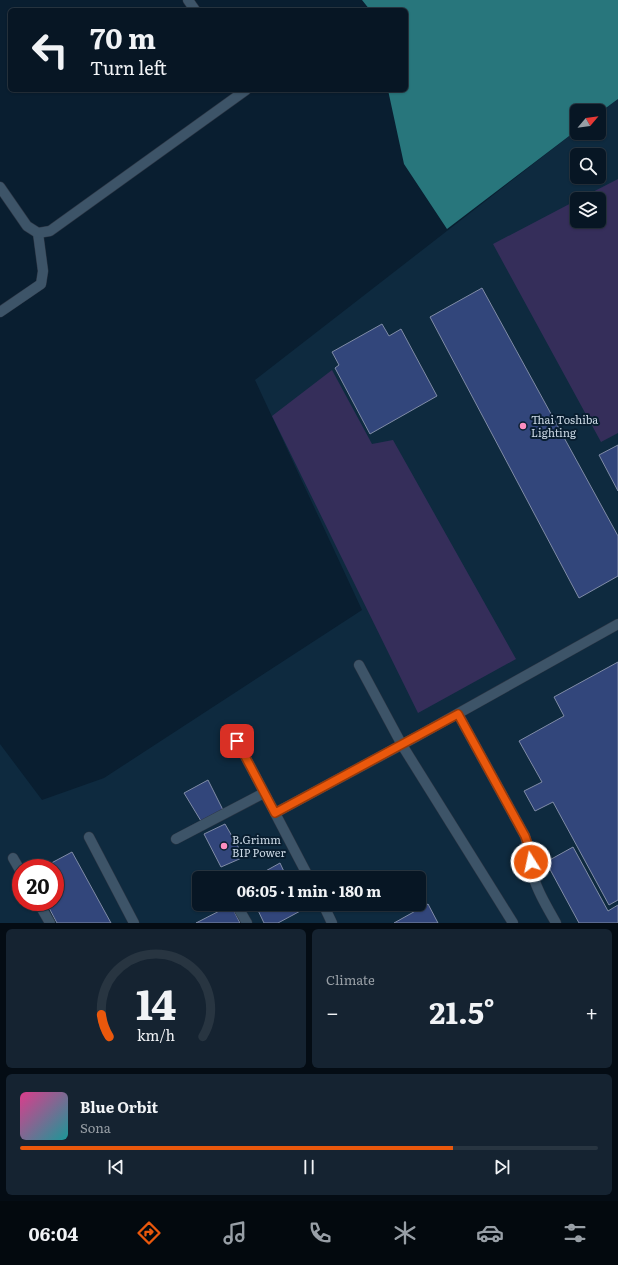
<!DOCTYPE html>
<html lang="en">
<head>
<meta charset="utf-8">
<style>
	body { margin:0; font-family:Literata,serif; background:#152331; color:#f1f3f6; height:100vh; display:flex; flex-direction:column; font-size:15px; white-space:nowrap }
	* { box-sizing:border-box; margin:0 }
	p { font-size:13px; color:#989fa6 }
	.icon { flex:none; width:22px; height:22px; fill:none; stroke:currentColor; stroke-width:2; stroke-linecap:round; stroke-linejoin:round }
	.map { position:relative; height:923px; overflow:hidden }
	.side { display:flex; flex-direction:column; gap:6px; padding:6px; background:#040c14; flex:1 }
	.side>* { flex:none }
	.guide { position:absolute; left:8px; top:8px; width:400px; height:84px; border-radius:6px; box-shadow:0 1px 3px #0004,0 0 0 1px #283541; background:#071624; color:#f1f3f6; overflow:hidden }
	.needle { width:26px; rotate:61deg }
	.controls { position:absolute; left:570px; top:104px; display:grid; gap:8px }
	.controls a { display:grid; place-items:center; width:36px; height:36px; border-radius:6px; background:#071624; box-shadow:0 1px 3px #0004,0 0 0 1px #283541; font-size:20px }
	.speed { position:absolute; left:12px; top:859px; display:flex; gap:8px; font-size:20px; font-weight:700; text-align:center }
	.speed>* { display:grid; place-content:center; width:52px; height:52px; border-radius:50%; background:#071624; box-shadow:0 1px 3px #0004,0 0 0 1px #283541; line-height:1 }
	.speed .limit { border:6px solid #d22; background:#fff; color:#111 }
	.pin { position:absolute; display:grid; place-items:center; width:34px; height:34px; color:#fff; margin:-17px; border-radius:8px; box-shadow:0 2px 6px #0006 }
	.me { position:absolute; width:44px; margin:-22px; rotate:350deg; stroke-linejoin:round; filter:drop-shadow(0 0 3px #0008) }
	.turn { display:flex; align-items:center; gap:14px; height:84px; padding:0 16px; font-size:18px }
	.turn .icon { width:52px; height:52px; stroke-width:2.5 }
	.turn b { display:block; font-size:28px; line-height:34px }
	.big { font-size:30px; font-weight:700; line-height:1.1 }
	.side .card { flex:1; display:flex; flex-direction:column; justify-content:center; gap:6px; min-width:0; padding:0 14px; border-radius:6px; background:#152331 }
	.side .dial { align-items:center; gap:0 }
	.dial svg { height:104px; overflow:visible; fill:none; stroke:#283541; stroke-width:7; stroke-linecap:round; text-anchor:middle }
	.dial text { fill:#f1f3f6; stroke:none }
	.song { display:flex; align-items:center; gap:12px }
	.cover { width:48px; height:48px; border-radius:6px; background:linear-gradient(135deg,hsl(330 70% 55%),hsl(180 70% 35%)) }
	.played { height:4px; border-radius:2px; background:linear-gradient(90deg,#ea580c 75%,#283541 75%) }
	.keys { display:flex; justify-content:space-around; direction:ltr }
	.heat { display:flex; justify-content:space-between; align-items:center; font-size:22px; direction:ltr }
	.side .tiles { flex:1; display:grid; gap:6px; grid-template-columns:1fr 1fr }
	.card:last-child { grid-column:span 2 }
	.trip { position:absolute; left:192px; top:871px; width:234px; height:40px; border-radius:6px; background:#071624; box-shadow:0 1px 3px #0004,0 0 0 1px #283541; font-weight:700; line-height:40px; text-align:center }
	.tabs { display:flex; height:64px; justify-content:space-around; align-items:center; background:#03090e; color:#989fa6 }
	.tabs .icon { width:28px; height:28px }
	.tabs .current { color:#ea580c }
	.tabs b { font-size:18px; color:#f1f3f6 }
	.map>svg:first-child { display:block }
</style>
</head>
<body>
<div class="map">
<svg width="618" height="923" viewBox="0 0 618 923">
	<rect width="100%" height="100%" fill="#091e30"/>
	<path fill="#0e2a3f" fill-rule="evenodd" d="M618,99V923H0V744L42,800L104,778L362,610L255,380L577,130V133H599V113ZM577,155H599V177H577ZM577,199H599V221H577ZM21,868H55V902H21ZM199,878H419V904H199Z"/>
	<path fill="#352e5a" d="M618,179V433L601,442L493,244L577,200V221H599V199H579Z
		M332,370L372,444L393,440L516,659L418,713L272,416Z"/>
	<path fill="#28767c" d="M362,0H618V99L599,113V111H577V130L447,229L404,164L388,90H406V10H370Z"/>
	<path fill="#32467b" stroke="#808ca7" d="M482,288L618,536V576L579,598L430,317Z
		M382,324L389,336L401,329L437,396L370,434L335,368L339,365L332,352Z
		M618,445V491L599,455Z
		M618,662V900L609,905L553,802L535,811L524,791L542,782L519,741L564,716L554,697Z
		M208,780L223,810L201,821L184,793Z
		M225,824L244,857L221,867L204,834Z
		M573,847L608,911L618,905V923H579L546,862Z
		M72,852L111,923H57L46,902H55V868H42Z
		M280,863L287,878H253Z
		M255,904H301L304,909L278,923H264Z
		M428,904L438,923H394Z
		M231,905L240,923H196Z"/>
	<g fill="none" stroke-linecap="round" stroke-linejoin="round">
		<g stroke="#2d3644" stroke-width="11">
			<path id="service" d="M0,312L41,284L43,271L38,233
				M359,665L402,745L513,923
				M458,714L525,836C529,849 529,862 533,875C537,892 548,908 556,923
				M237,741L275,813
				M89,837L134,923
				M176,839L264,793
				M13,858L21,872
				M38,902L50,923
				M236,904L247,923"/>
		</g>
		<g stroke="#2d3644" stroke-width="11">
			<path id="minor" d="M188,0L195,10
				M0,187L27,226L38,233L50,231L246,90
				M309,878L275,813L416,737L618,624
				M323,904L332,923"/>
		</g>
		<use href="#service" stroke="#3d5468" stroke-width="10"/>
		<use href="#minor" stroke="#3d5468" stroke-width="10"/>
	</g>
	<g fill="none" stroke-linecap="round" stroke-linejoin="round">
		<g stroke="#983908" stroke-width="10">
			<path id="route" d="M237,741L275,813L458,714L525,836L530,850L531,862"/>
		</g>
		<use href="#route" stroke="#ea580c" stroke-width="7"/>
	</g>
	<g fill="#fd8ec0" stroke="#091e30" stroke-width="1.5">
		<circle cx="523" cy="426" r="4"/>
		<circle cx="224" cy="846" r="4"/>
	</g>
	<g text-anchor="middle" stroke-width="4" stroke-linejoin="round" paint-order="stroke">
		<g font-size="11" fill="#cbd8e4" stroke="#091e30" text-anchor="start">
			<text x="531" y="424">Thai Toshiba<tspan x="531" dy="13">Lighting</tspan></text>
			<text x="232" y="844">B.Grimm<tspan x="232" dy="13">BIP Power</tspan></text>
		</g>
	</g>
</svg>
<div class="controls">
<a><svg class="needle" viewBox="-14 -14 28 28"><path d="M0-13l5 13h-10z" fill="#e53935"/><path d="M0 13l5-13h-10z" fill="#989fa6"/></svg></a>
<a><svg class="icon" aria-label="search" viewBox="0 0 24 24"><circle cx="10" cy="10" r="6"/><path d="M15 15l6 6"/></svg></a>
<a><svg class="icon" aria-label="layers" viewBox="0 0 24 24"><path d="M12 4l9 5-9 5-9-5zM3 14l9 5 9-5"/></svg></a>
</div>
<div class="speed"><div class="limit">20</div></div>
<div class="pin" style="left:237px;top:741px;background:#d93025"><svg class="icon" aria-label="arrive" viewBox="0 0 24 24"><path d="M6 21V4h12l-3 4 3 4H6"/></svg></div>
<svg class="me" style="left:531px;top:862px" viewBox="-20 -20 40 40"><circle r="17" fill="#ea580c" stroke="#fff" stroke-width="3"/><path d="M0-11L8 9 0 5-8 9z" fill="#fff"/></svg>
<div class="trip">06:05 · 1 min · 180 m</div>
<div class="guide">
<div class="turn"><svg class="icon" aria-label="left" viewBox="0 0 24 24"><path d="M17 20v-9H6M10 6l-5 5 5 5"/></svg><div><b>70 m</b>Turn left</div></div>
</div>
</div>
<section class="side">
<div class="tiles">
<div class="card dial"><svg viewBox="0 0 100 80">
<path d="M14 69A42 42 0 1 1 86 69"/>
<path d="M14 69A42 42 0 0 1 8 52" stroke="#ea580c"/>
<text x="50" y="56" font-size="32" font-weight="700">14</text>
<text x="50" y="72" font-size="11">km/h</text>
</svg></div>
<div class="card"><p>Climate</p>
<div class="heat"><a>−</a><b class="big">21.5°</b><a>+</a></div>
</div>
<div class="card">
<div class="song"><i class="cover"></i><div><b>Blue Orbit</b><p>Sona</p></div></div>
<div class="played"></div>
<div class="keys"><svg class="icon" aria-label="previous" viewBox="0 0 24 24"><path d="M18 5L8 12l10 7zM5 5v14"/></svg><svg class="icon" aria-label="pause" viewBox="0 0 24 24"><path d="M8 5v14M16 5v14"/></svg><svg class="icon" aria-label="next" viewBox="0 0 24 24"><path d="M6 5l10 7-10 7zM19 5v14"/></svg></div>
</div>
</div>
</section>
<nav class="tabs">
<b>06:04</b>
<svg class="icon current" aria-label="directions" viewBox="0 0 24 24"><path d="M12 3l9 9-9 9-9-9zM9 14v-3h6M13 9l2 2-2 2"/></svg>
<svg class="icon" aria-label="music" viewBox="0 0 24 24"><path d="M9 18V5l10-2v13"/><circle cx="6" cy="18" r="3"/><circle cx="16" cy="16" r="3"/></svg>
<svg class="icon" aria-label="phone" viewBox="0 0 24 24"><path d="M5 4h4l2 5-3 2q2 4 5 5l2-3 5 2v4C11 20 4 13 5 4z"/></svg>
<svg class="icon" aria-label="climate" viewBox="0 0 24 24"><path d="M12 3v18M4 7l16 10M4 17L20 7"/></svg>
<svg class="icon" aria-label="car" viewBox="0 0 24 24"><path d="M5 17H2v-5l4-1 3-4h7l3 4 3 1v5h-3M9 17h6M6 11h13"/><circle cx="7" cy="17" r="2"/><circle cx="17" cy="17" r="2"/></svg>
<svg class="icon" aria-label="filters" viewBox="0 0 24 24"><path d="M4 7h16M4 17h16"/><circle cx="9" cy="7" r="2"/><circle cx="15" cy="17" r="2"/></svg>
</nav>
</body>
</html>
